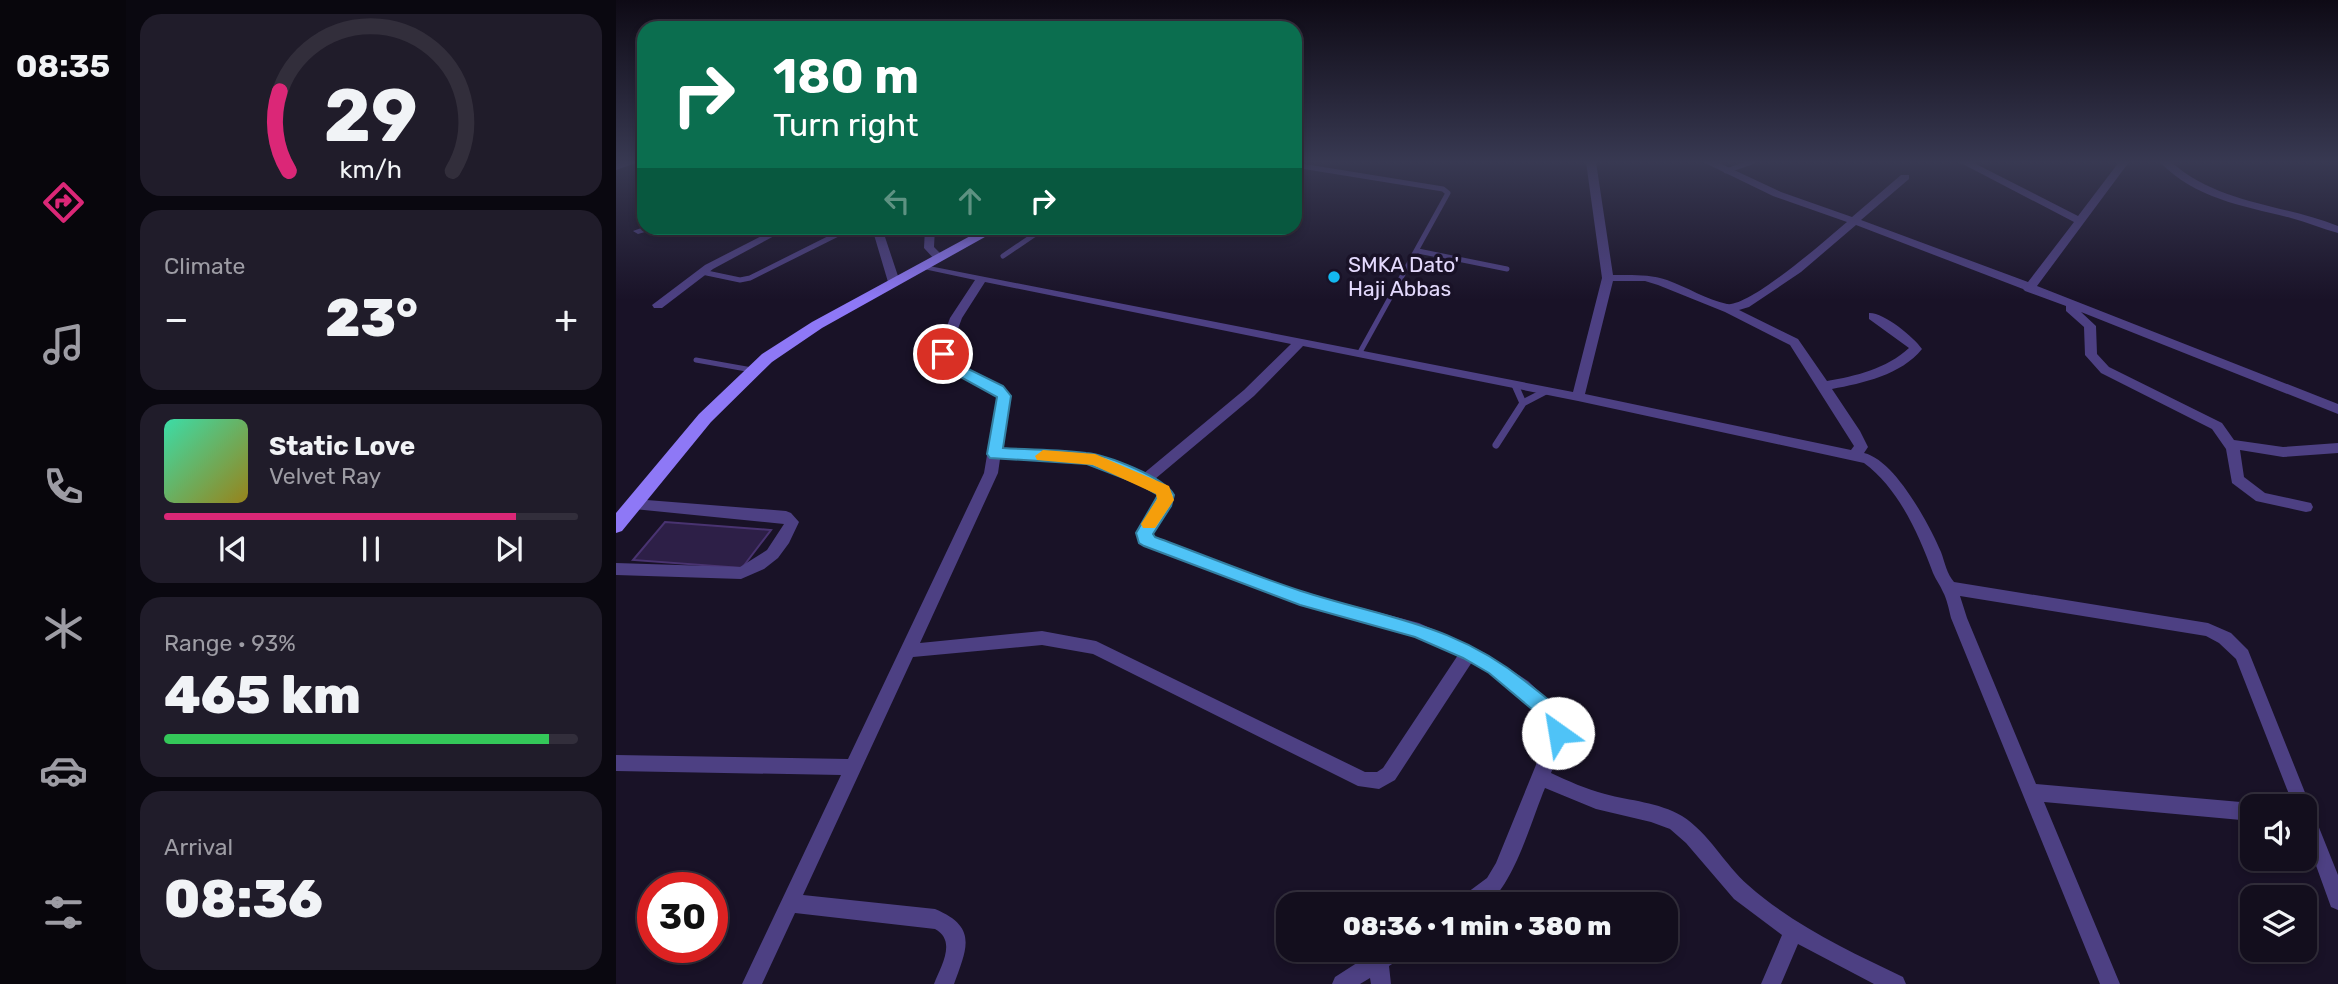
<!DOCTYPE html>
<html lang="en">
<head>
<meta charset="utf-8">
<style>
	body { margin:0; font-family:Rubik,sans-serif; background:#201c2a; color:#f1f3f6; height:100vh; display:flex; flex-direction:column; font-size:26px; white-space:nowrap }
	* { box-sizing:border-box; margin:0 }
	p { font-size:23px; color:#9d9ca4 }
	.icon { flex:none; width:38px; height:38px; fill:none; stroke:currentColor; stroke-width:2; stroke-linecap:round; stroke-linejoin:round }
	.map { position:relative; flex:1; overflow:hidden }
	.details { display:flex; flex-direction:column; gap:14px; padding:14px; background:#0a0810; width:490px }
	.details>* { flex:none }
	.banner { position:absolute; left:21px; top:21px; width:665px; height:214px; border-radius:21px; box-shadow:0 4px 10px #0003,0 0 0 2px #322e3b; background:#0b6e4f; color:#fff; overflow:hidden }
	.fabs { position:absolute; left:1624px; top:794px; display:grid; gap:14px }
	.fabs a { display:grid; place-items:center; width:77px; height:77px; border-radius:14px; background:#130e1d; box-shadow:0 4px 10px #0003,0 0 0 2px #322e3b; font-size:35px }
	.speed { position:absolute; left:21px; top:872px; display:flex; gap:14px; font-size:35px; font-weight:700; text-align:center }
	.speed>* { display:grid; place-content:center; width:91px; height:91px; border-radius:50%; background:#130e1d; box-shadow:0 4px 10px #0003,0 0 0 2px #322e3b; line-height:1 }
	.speed .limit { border:10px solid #d22; background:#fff; color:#111 }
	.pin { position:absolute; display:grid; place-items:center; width:60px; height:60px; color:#fff; margin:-30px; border:4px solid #fff; border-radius:50%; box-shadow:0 2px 7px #0007 }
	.me { position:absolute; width:77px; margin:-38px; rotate:328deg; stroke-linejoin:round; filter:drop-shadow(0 0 5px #0008) }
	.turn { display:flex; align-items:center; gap:24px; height:147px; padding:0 21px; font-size:32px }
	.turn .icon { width:91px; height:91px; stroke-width:2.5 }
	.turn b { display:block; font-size:49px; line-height:60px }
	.lanes { display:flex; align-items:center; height:66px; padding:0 21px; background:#0003; justify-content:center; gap:35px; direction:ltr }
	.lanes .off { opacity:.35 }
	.big { font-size:52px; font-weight:800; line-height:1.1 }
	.details .card { flex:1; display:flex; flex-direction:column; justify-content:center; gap:10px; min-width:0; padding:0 24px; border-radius:21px; background:#201c2a }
	.details .dial { align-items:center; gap:0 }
	.dial svg { height:182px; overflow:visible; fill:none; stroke:#322e3b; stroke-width:7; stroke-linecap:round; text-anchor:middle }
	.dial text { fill:#f1f3f6; stroke:none }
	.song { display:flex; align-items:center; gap:21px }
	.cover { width:84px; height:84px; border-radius:10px; background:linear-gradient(135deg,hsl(160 70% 55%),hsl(50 70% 35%)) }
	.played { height:7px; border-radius:4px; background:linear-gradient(90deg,#db2777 85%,#322e3b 85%) }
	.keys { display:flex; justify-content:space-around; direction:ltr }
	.heat { display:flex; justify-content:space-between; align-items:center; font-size:38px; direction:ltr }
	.charge { height:10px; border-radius:5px; background:linear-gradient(90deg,#34c759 93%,#322e3b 0) }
	.trip { position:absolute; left:660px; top:892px; width:402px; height:70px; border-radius:21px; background:#130e1d; box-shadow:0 4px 10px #0003,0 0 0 2px #322e3b; font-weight:800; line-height:70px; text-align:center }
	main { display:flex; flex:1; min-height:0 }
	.tab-bar { display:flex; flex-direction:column; width:126px; justify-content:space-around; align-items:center; background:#08060c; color:#9d9ca4 }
	.tab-bar .icon { width:49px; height:49px }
	.tab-bar .current { color:#db2777 }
	.tab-bar b { font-size:32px; color:#f1f3f6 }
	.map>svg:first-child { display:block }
</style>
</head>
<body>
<main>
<nav class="tab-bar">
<b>08:35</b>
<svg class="icon current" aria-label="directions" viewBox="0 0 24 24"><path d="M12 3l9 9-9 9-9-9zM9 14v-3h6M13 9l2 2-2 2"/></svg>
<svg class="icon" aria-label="music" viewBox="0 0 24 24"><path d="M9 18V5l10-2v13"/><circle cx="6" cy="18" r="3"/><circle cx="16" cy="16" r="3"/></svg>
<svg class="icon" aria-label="phone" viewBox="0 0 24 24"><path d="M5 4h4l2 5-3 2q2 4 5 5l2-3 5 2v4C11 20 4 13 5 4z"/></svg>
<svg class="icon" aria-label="climate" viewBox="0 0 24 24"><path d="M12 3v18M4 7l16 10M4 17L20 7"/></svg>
<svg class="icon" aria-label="car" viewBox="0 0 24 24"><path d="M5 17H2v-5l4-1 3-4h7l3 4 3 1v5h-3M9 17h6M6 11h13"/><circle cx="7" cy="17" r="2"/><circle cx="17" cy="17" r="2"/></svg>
<svg class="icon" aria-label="filters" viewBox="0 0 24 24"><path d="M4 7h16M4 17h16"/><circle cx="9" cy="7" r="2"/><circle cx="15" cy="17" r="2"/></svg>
</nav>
<section class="details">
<div class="card dial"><svg viewBox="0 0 100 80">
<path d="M14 69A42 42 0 1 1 86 69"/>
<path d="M14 69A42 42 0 0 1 10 34" stroke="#db2777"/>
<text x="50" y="56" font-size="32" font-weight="700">29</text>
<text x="50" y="72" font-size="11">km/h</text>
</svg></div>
<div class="card"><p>Climate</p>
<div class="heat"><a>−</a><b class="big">23°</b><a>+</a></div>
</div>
<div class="card">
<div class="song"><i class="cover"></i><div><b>Static Love</b><p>Velvet Ray</p></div></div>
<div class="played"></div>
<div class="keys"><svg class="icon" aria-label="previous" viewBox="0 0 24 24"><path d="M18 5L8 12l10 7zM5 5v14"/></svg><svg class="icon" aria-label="pause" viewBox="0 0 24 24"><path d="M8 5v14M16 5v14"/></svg><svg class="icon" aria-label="next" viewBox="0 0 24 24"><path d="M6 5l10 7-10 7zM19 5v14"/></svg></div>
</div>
<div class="card"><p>Range · 93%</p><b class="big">465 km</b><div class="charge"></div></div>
<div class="card"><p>Arrival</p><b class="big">08:36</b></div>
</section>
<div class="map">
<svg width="1722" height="984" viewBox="0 0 1722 984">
	<rect width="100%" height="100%" fill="#191227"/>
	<path fill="#2d1f47" stroke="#493371" stroke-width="2" d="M49,522L155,530L126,568L17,560Z"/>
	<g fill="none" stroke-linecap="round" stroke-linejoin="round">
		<path stroke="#4d4083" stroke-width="5" d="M679,165L827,189L832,193L743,354
			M1110,171L1136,162
			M802,251L891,269
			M387,256L418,235L408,228
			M86,272L124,280L134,278L234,228
			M80,360L136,370"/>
		<path stroke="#4d4083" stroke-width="7" d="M899,385L907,403
			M880,445L907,403L930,391"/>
		<path fill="#4d4083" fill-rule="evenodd" d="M5,162H22L0,170V164Z
			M970,162H980L997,275C1016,275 1033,274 1051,280C1071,287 1091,300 1111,304C1133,308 1212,238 1231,222L1157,196L1087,162H1101L1165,192L1236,217L1285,175H1293V179L1245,220L1412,282L1458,222L1343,162H1356L1462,216L1503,162H1513L1421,286L1722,404V414L1465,312L1480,326L1481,354L1493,367L1606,423L1618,440L1667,447L1722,443V453L1667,457L1624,450L1628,477L1649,493L1695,503L1697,507L1695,511L1690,512L1640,501L1616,483L1610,449L1596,429L1485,373L1469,355L1468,327L1450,311V306L1409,291L1407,289L1240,225L1185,272L1133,307L1123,310L1182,339L1211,381C1240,376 1270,369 1293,348L1253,319V313C1267,312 1298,337 1306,349C1285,375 1247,383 1216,389L1244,431L1252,447L1248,453C1279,460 1313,524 1325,552C1329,563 1331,574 1338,582L1592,623L1615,633L1632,650L1722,875V910L1715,907L1689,835V807H1678L1620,659L1603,643L1590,636L1344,596L1351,618L1420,784L1636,803L1643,807H1636V821L1428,802L1504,984H1484L1335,618C1333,610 1331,599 1327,592C1324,585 1320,580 1317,573C1302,533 1283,489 1248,463L962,401L687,346L638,396L539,479L552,487L557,495L554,506L536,533L539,538L685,592L803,623L869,653L912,681L937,705L945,716L951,733L935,773C952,781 970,789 989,794C1015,801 1042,802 1066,816C1093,833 1108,864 1132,885C1177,925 1233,951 1287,977L1290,984H1258L1182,944L1165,984H1145L1166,935L1118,899L1070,843L1054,829L1035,822L980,809L929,788C917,816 896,891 869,904C862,907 849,905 841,905L844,898L871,878L880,863L933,733C925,700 883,678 856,662L779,780L763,789L742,786L477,654L426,645L297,657L187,895L319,909C362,927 351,948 338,984H318C325,966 341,941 319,929L179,913L146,984H126L225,775L0,771V755L232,759L368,473L381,396L331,369L321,353L334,318L359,280L303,268V264L957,392L986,278ZM997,281H1029L1042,285L1109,312L1174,345L1238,446L1235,450L969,394ZM369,282L675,344L628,390L527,474L472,453L386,449L394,395C378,375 347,375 333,353L346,318ZM384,459L471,463L524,484L543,496L540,505L522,533L528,546L679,602L800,636L842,655L767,768L761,772H749L480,641L426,631L304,643L382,473Z
			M1544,162H1555C1603,204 1666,204 1722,226V233C1706,229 1691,222 1675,218C1628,206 1579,199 1544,162Z
			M28,227V228H43L22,234L17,231Z
			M161,228H173L97,269L46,308H38L36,305L89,265Z
			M256,228H266L284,282L282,284H274L272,282Z
			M309,228H319L318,247L329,258L327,260H319L308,248Z
			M18,499L170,511L175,513L183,522L173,543L162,558L148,569L125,579L0,575V563L124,567L151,550L168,524L18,509L13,508L11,504L13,500Z
			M761,950H790L787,957L773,966L775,984H755L754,978L744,984H716L719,977Z"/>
		<path fill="#8e78f6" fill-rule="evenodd" d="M369,228H385L206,328L156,362L95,422L6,531L0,533V513L83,414L146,354L196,322Z"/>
	</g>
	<linearGradient id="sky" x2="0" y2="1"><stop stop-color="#0e0a15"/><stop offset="0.54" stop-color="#383952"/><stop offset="1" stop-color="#383952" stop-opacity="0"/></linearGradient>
	<rect width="1722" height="300" fill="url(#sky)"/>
	<path fill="#4fc3f7" stroke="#337fa1" stroke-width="2" d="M327,349L332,350L340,363L387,386L395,396L387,448C415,450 443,449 470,453C491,455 548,477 558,495L555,506L537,534L539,537C588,555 636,575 685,591C772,619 839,623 914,685C934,701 946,707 952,733L949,739L942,742L936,739L930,721L873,673L847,658L799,637L684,605L528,546L523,543L520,533L542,495L523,484L471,464L374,458L371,454L381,397L330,369L320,354Z"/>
	<path fill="#f59e0b" d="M427,450L479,454L553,486L558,500L539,528H527L525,524L541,499L540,494L477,465L421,460L419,456Z"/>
	<circle fill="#13b8f0" stroke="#191227" stroke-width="2.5" cx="718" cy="277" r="7"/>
	<g text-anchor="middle" stroke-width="7" stroke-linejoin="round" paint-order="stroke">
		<g font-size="21" fill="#e4dafd" stroke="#191227" text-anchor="start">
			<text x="732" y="272">SMKA Dato'<tspan x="732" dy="24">Haji Abbas</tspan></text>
		</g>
	</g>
</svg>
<div class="fabs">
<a><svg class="icon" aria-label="sound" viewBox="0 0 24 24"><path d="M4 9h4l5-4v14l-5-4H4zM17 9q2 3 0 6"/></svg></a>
<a><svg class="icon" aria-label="layers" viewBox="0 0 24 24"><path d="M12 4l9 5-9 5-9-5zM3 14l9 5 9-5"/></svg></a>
</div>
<div class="speed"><div class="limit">30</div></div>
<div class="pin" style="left:327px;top:354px;background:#d93025"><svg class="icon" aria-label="arrive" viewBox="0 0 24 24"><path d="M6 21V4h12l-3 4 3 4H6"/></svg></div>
<svg class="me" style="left:942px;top:733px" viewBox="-20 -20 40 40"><circle r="19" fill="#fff"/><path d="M0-13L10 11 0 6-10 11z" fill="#4fc3f7"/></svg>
<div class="trip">08:36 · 1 min · 380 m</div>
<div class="banner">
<div class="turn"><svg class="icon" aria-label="right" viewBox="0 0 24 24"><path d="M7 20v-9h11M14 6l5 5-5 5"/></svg><div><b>180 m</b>Turn right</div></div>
<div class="lanes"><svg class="icon off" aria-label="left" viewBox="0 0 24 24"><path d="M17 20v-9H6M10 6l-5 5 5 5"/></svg><svg class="icon off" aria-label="ahead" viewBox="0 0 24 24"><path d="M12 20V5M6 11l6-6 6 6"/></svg><svg class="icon" aria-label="right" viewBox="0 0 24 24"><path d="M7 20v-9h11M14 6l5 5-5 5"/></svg></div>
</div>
</div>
</main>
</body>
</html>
